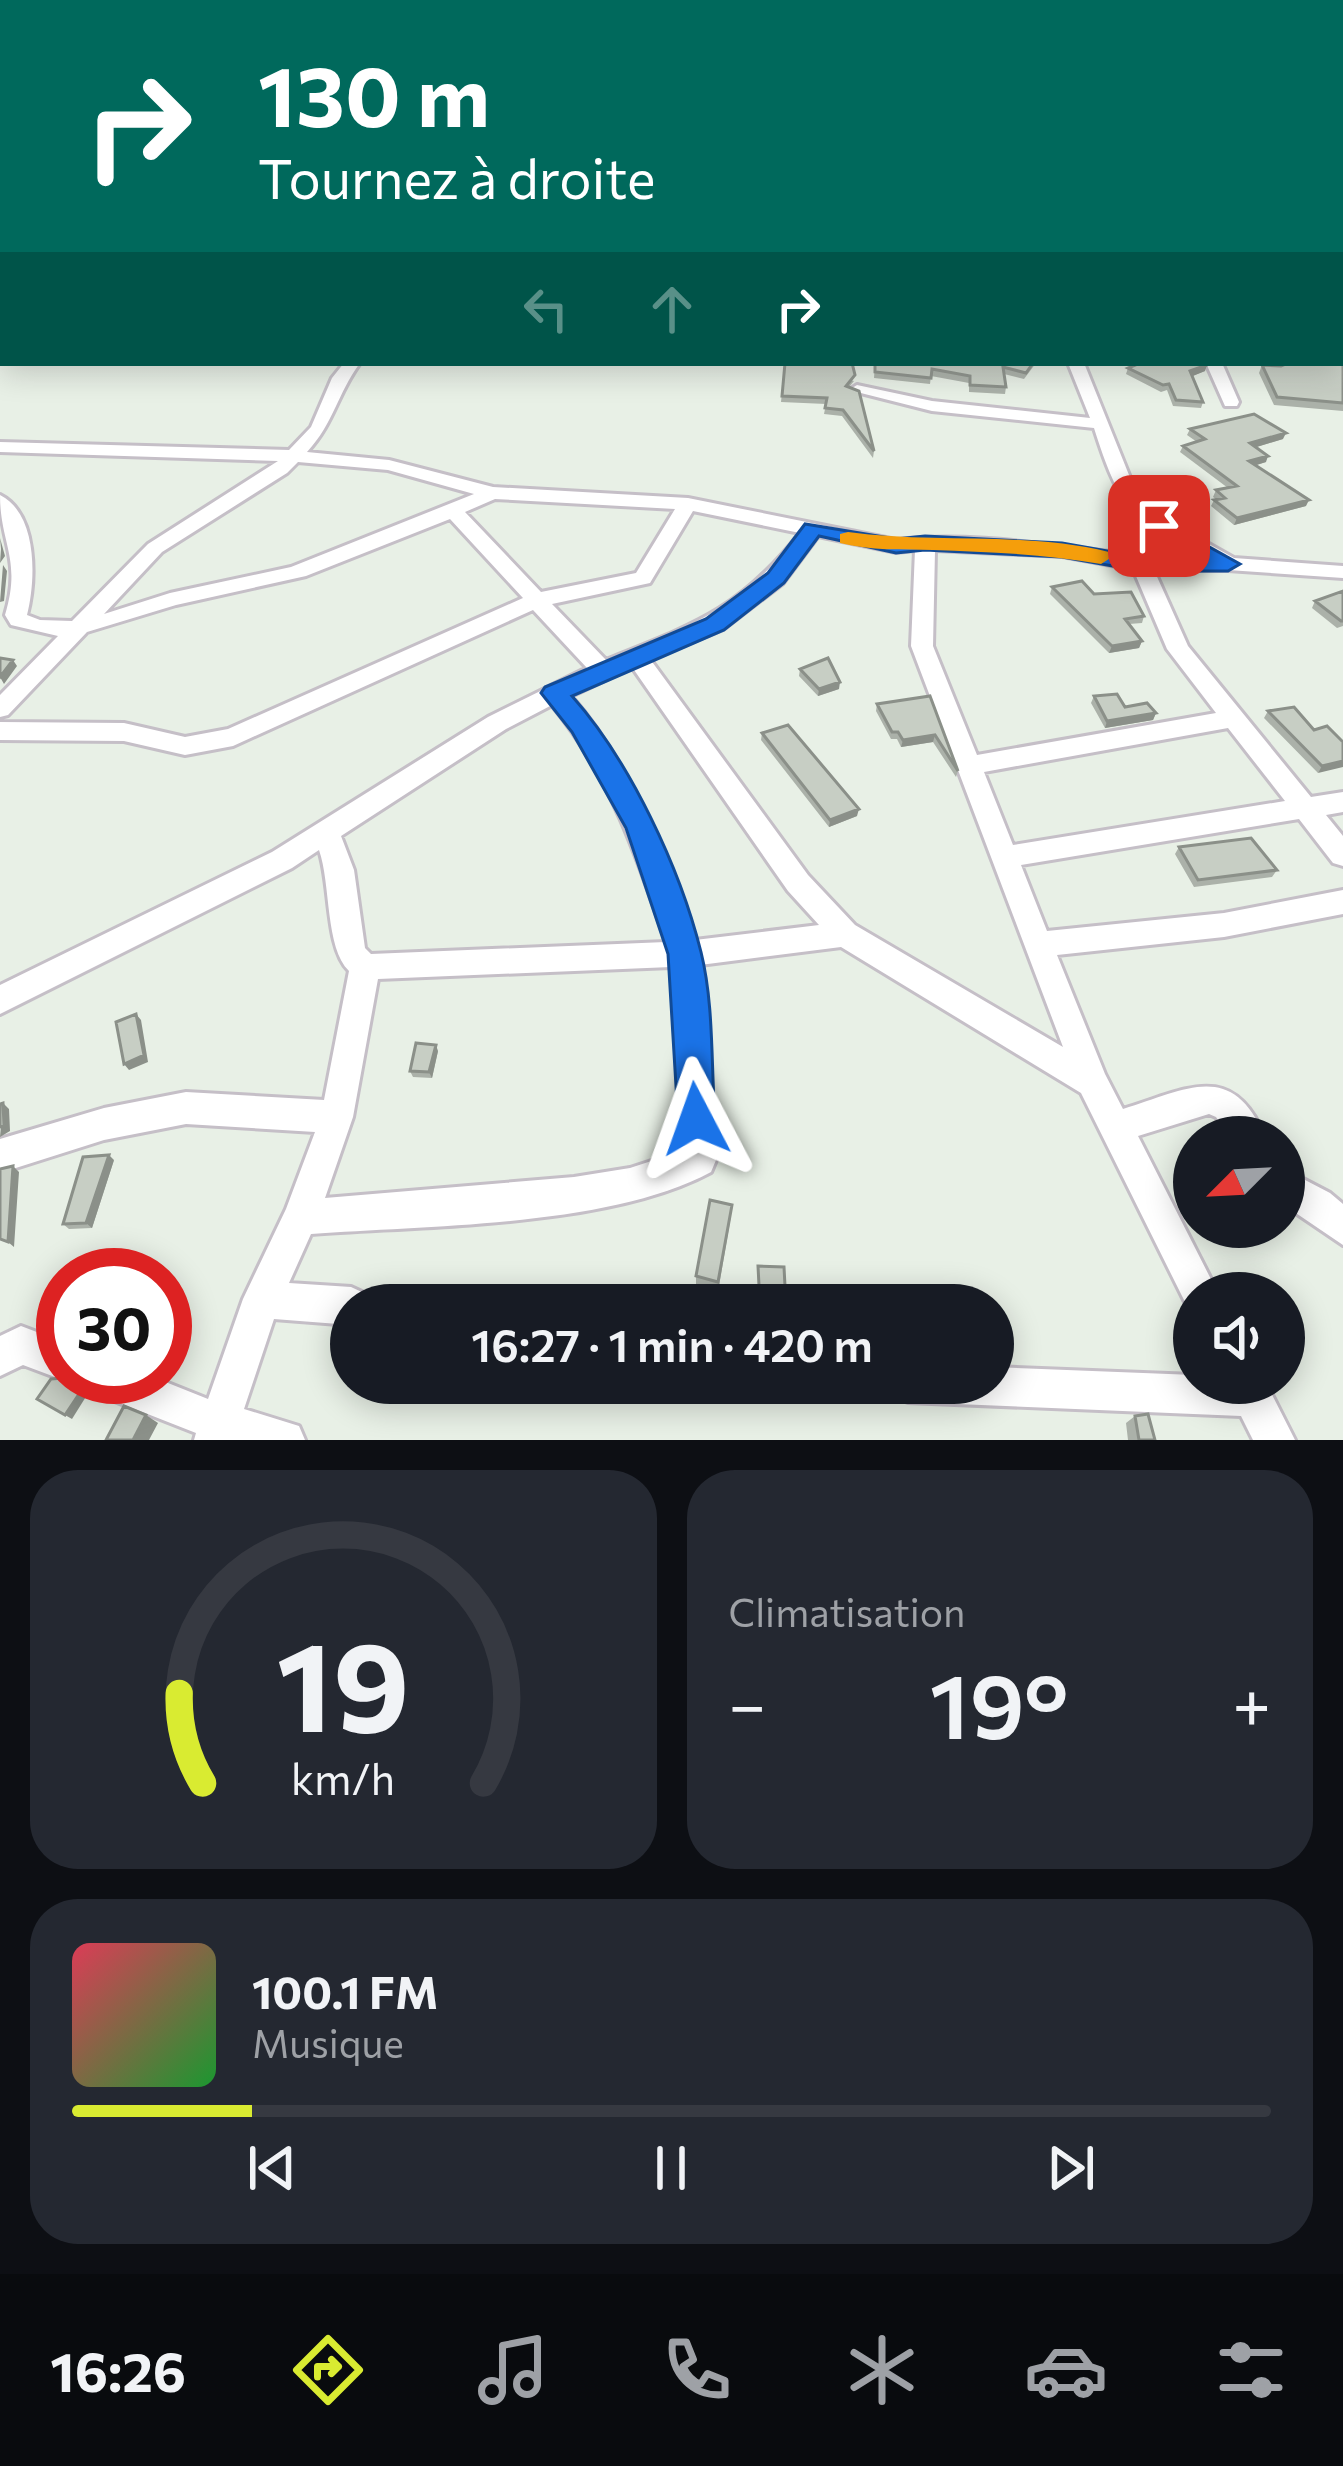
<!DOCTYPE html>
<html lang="fr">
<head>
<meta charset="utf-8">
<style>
	body { margin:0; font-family:Commissioner,sans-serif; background:#242831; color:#f1f3f6; height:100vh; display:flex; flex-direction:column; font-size:45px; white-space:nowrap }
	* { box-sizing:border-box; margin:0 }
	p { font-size:39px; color:#9ea1a6 }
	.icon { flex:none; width:66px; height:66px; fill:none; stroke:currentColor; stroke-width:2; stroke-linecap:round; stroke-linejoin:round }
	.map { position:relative; height:1440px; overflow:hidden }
	.drawer { display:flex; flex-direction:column; gap:30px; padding:30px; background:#0d0f14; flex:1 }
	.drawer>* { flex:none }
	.hud { position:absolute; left:0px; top:0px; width:1344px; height:366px; box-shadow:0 6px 30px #0003; background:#00695c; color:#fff; overflow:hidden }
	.needle { width:78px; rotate:246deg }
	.buttons { position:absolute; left:1173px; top:1116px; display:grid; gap:24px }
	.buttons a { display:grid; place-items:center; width:132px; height:132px; border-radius:50%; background:#171b24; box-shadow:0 6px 30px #0003; font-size:60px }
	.speed { position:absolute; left:36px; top:1248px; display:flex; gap:24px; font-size:60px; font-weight:700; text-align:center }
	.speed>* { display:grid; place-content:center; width:156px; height:156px; border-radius:50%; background:#171b24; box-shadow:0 6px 30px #0003; line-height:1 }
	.speed .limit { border:18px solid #d22; background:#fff; color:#111 }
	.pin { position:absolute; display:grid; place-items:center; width:102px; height:102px; color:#fff; margin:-51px; border-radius:24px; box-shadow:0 6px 18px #0006 }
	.me { position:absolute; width:132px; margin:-66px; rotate:356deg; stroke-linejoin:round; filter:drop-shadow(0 0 9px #0008) }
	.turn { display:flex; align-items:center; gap:42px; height:252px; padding:0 60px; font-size:54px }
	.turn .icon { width:156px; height:156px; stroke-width:2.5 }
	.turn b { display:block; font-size:84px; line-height:102px }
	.lanes { display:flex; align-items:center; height:114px; padding:0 60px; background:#0003; justify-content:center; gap:60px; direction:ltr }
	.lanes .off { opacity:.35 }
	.big { font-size:90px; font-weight:600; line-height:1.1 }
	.drawer .widget { flex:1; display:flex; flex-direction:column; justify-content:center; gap:18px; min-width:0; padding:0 42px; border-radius:48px; background:#242831 }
	.drawer .dial { align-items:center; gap:0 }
	.dial svg { height:312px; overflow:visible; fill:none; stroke:#363941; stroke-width:7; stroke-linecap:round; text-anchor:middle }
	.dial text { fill:#f1f3f6; stroke:none }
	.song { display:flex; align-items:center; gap:36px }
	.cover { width:144px; height:144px; border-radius:18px; background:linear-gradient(135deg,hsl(350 70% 55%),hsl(130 70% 35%)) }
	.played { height:12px; border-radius:6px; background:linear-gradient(90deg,#d9eb31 15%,#363941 15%) }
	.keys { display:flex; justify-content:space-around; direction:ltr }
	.heat { display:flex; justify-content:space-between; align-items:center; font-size:66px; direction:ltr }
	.drawer .tiles { flex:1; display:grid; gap:30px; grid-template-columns:1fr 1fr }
	.widget:last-child { grid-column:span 2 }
	.trip { position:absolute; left:330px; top:1284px; width:684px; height:120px; border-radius:60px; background:#171b24; box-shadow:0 6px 30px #0003; font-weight:600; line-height:120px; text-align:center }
	.dock { display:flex; height:192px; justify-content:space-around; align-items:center; background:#090b0e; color:#9ea1a6 }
	.dock .icon { width:84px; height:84px }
	.dock .active { color:#d9eb31 }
	.dock b { font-size:54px; color:#f1f3f6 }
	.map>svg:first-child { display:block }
</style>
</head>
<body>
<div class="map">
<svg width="1343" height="1440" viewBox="0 0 1343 1440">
	<rect width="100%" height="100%" fill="#e8f0e6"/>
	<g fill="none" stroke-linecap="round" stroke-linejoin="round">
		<g stroke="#c5bfc7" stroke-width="6">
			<path id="minor" d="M1341,345L1343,346V358L1341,357Z
				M3,346V356L0,357V347Z
				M344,363H360C337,394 334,423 307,452L389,460L493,487L688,498L896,540C999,529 1100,558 1202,558C1130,522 1118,503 1094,428L932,411L849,390L857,385L932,401L1090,418L1068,363H1084L1131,480L1154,513L1234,558L1343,566V578L1228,570H1154L1188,646L1311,797L1343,792V812L1326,815L1343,836V866L1333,863L1299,819L1021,865L1047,931L1224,913L1343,890V914L1224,937L1057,955L1105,1074L1123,1109C1186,1090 1232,1059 1265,1137H1229L1216,1117L1209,1114L1138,1136L1218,1293H1194V1309L1187,1306L1081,1093L841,947L700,965L716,1160L711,1172C609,1227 429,1225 311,1234L289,1283L351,1287L364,1293L369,1305H351V1325L274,1319L244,1409L299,1426L305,1440H194L196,1433L89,1391L84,1377H153L208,1399L243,1299L286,1209L315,1132L186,1124L104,1140L0,1173V1139L104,1108L186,1092L324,1100L349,971C325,948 331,884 319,850L292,868L0,1014V985L272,852L488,717L587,668L533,610L233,746L185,755L124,741L0,740V722L124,723L185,737L228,729L523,598L450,519L306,576L176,605L87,632L8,715L0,717V695L58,636L11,625L5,615C22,559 0,544 0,495C38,514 36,580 27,615L40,620L72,621L148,544L278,461L0,452V442L289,450L311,427L332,378ZM298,462L388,470L474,494L291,567L170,593L104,614L162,552L287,473ZM495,499L675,509L636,573L541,592L465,512ZM693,511L800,533C740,610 693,625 606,660L552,604L650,583ZM818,536L896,552L915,550L911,646L1063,1047L855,925L808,875L650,659L723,629L783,583ZM935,550L1062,556L1133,569L1167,649L1216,713L977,755L933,646ZM632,667L788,891L819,925L695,940C663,854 632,766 571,696ZM552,705C610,775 638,858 666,942L371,954L365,948L354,870L341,836L506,729ZM1228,728L1285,801L1013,845L984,772ZM671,967L682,1151L630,1168L574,1177L325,1198L353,1117L378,979Z
				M1206,363H1222L1239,402L1237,406H1225Z
				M1284,1169L1330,1193L1343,1204V1245L1284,1205Z
				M21,1326L63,1342V1377H71L63,1380L23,1365L0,1376V1336Z
				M993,1367L1194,1375V1383H1266L1295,1440H1253L1241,1416L908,1402L894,1397L889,1383H993Z"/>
		</g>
		<use href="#minor" fill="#fff" fill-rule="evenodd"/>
	</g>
	<path fill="#abb1a9" d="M785,363L854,381L849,387L874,451L873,458L842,416L824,414L826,404L781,402Z
		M875,363H1036L1024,379L1004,374L1006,387L1005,394L969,392V383L931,376L930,384L874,378Z
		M1343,364V411L1274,405L1259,373L1262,365L1281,366Z
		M1128,368L1205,371L1192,376L1203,402L1201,408L1173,406L1167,390L1161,392L1126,374Z
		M1190,429L1283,439L1256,447L1266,462L1256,465L1306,506L1234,525L1211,506L1214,500L1216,499L1213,497L1216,490L1228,488L1180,452L1183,446L1197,442L1187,435Z
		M1052,587L1094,594L1144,616L1142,623L1129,624L1142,641L1139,648L1109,653L1050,594Z
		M1343,591V626L1337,628L1312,608L1315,601Z
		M800,669L839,689L818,696L799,676Z
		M930,696L958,771L956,777L933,742L901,747L897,739H891L876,711L877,704Z
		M1094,696L1125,707L1156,713L1153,720L1105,728L1091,703Z
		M1268,711L1314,730L1343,742L1318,773L1264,718Z
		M762,733L857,816L829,827L761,740Z
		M1179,847L1277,870L1272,877L1194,887L1175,854Z
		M438,1051L432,1078L413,1077L410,1071Z
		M114,1160L92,1228L69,1229L63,1224Z
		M731,1216L718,1292L696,1286V1276Z
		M1135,1416L1155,1440H1128L1126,1423Z"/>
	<path fill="#8b9089" d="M1207,365L1205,371L1188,378L1190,371Z
		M1286,433L1283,439L1247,450L1250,443Z
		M1268,456L1266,462L1247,468L1249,461Z
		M1309,500L1306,506L1234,525L1237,518Z
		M0,538L5,556L0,563L1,549Z
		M3,565L7,571L4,601L0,602Z
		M1142,641L1139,648L1109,653L1112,646Z
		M13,660L17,666L4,684L0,677Z
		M840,682L839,689L818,696L819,689Z
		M1156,713L1153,720L1105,728L1107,721Z
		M935,735L933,742L901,747L903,740Z
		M1343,761V767L1318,773L1322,766Z
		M859,809L857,816L829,827L830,820Z
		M136,1014L141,1020L148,1062L129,1070L124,1064Z
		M436,1045L438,1051L432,1078L429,1072Z
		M3,1103L9,1109L10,1131L0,1137Z
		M109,1155L114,1160L92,1228L86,1223Z
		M13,1166L19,1172L14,1247L8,1242Z
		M81,1391L87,1395L72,1419L65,1415Z
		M146,1415L158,1423L149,1440H133Z"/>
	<path fill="#c7cec4" stroke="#8b9089" stroke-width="3" d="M3,205V277H0V206Z
		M1341,209H1343V234L1341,232Z
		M1341,239H1343V275H1341Z
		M785,363H852L855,375L846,386L859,391L874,451L843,410L825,408L827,398L782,396Z
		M875,363H1033L1026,373L1003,367L1006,387L970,385V376L932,369L931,378L875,372Z
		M1140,363H1206L1207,365L1190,371L1203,402L1176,400L1169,384L1163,385L1128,368Z
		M1288,363L1343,364V403L1277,397L1262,365L1281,366Z
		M1254,414L1286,433L1250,443L1268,456L1249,461L1309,500L1237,518L1214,500L1225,498L1216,490L1237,486L1183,446L1205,439L1190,429Z
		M1082,581L1094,594L1131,592L1144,616L1125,619L1142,641L1112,646L1052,587Z
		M1343,591V621H1341L1315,601Z
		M0,658L13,660L0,677Z
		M828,658L840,682L819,689L800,669Z
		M1117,694L1125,707L1147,703L1156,713L1107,721L1094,696Z
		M930,696L958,771L935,735L903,740L898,732H892L877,704Z
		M1294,707L1314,730L1327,726L1343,742V761L1322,766L1268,711Z
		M788,725L859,809L830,820L762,733Z
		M1251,838L1277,870L1198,880L1179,847Z
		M136,1014L144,1055L124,1064L116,1022Z
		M416,1043L436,1045L429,1072L410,1071Z
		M3,1103L4,1126L0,1127V1104Z
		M109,1155L86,1223L63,1224L83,1157Z
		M13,1166L8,1242L0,1239V1169Z
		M710,1200L732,1205L718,1282L696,1276Z
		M758,1266L784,1267L786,1305H760Z
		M63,1378L81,1391L65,1415L37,1399L51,1379Z
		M124,1406L146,1415L133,1440H106Z
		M1148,1414L1155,1440H1139L1135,1416Z"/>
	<linearGradient id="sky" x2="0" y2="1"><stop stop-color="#9eaff1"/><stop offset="0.48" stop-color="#f5f8f4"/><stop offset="1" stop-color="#f5f8f4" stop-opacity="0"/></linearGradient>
	<rect width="1343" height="390" fill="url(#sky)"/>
	<path fill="#1a73e8" stroke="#114b97" stroke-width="3" d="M1159,519L1240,564L1228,571H1141L1062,557L925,550L896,553L819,536L784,583L724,630L572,696C630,761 680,868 701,952C714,1004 711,1065 715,1119L710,1132L696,1137L683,1132L678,1119L668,954L626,828L572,732L541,693L545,687L706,619L768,573L805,524L896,539L925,536L1062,543L1141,557H1198L1151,530V521Z"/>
	<path fill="#f59e0b" d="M848,532C934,544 1023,531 1109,552L1112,557L1101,564C1046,554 989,552 933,550C901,549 872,551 840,543V534Z"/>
</svg>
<div class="buttons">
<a><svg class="needle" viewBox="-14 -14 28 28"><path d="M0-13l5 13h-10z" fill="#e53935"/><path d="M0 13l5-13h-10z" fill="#9ea1a6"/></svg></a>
<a><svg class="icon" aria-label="sound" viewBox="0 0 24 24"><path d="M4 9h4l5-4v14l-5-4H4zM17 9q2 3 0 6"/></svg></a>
</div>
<div class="speed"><div class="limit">30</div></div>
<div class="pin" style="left:1159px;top:526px;background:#d93025"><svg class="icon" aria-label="arrive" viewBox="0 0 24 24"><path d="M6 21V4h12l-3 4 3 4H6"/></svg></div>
<svg class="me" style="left:696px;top:1119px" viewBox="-20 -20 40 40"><path d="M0-17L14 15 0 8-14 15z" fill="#1a73e8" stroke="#fff" stroke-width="4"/></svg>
<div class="trip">16:27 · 1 min · 420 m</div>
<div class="hud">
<div class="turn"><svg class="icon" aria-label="right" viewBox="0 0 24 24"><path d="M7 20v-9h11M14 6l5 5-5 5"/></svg><div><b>130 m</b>Tournez à droite</div></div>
<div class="lanes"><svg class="icon off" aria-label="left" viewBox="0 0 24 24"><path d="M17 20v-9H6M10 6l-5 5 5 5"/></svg><svg class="icon off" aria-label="ahead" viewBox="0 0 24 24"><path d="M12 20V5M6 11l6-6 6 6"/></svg><svg class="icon" aria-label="right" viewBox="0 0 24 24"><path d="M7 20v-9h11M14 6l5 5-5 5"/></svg></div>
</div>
</div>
<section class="drawer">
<div class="tiles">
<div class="widget dial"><svg viewBox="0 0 100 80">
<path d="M14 69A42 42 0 1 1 86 69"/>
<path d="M14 69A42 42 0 0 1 8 46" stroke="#d9eb31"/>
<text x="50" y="56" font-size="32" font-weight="700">19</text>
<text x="50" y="72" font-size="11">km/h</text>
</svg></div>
<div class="widget"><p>Climatisation</p>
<div class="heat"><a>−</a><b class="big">19°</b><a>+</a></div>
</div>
<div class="widget">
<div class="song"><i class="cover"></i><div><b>100.1 FM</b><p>Musique</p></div></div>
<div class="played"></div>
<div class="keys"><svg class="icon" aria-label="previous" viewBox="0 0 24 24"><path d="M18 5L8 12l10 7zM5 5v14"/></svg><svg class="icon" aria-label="pause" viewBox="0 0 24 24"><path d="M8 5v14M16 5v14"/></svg><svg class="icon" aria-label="next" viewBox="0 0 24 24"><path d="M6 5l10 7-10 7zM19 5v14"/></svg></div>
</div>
</div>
</section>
<nav class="dock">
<b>16:26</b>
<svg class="icon active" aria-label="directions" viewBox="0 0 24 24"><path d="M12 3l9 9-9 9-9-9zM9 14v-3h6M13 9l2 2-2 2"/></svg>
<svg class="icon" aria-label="music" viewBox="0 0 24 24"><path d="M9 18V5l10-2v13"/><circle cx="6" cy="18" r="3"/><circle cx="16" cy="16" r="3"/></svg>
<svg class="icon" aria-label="phone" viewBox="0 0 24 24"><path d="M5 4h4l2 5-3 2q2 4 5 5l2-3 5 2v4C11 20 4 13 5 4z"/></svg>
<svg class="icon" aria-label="climate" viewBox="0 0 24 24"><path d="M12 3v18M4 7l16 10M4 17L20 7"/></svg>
<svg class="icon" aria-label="car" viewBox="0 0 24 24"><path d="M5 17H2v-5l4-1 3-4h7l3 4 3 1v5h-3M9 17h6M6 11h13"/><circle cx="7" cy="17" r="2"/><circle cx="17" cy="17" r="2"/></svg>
<svg class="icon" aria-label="filters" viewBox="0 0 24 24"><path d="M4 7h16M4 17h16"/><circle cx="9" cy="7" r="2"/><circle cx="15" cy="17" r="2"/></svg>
</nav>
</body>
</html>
